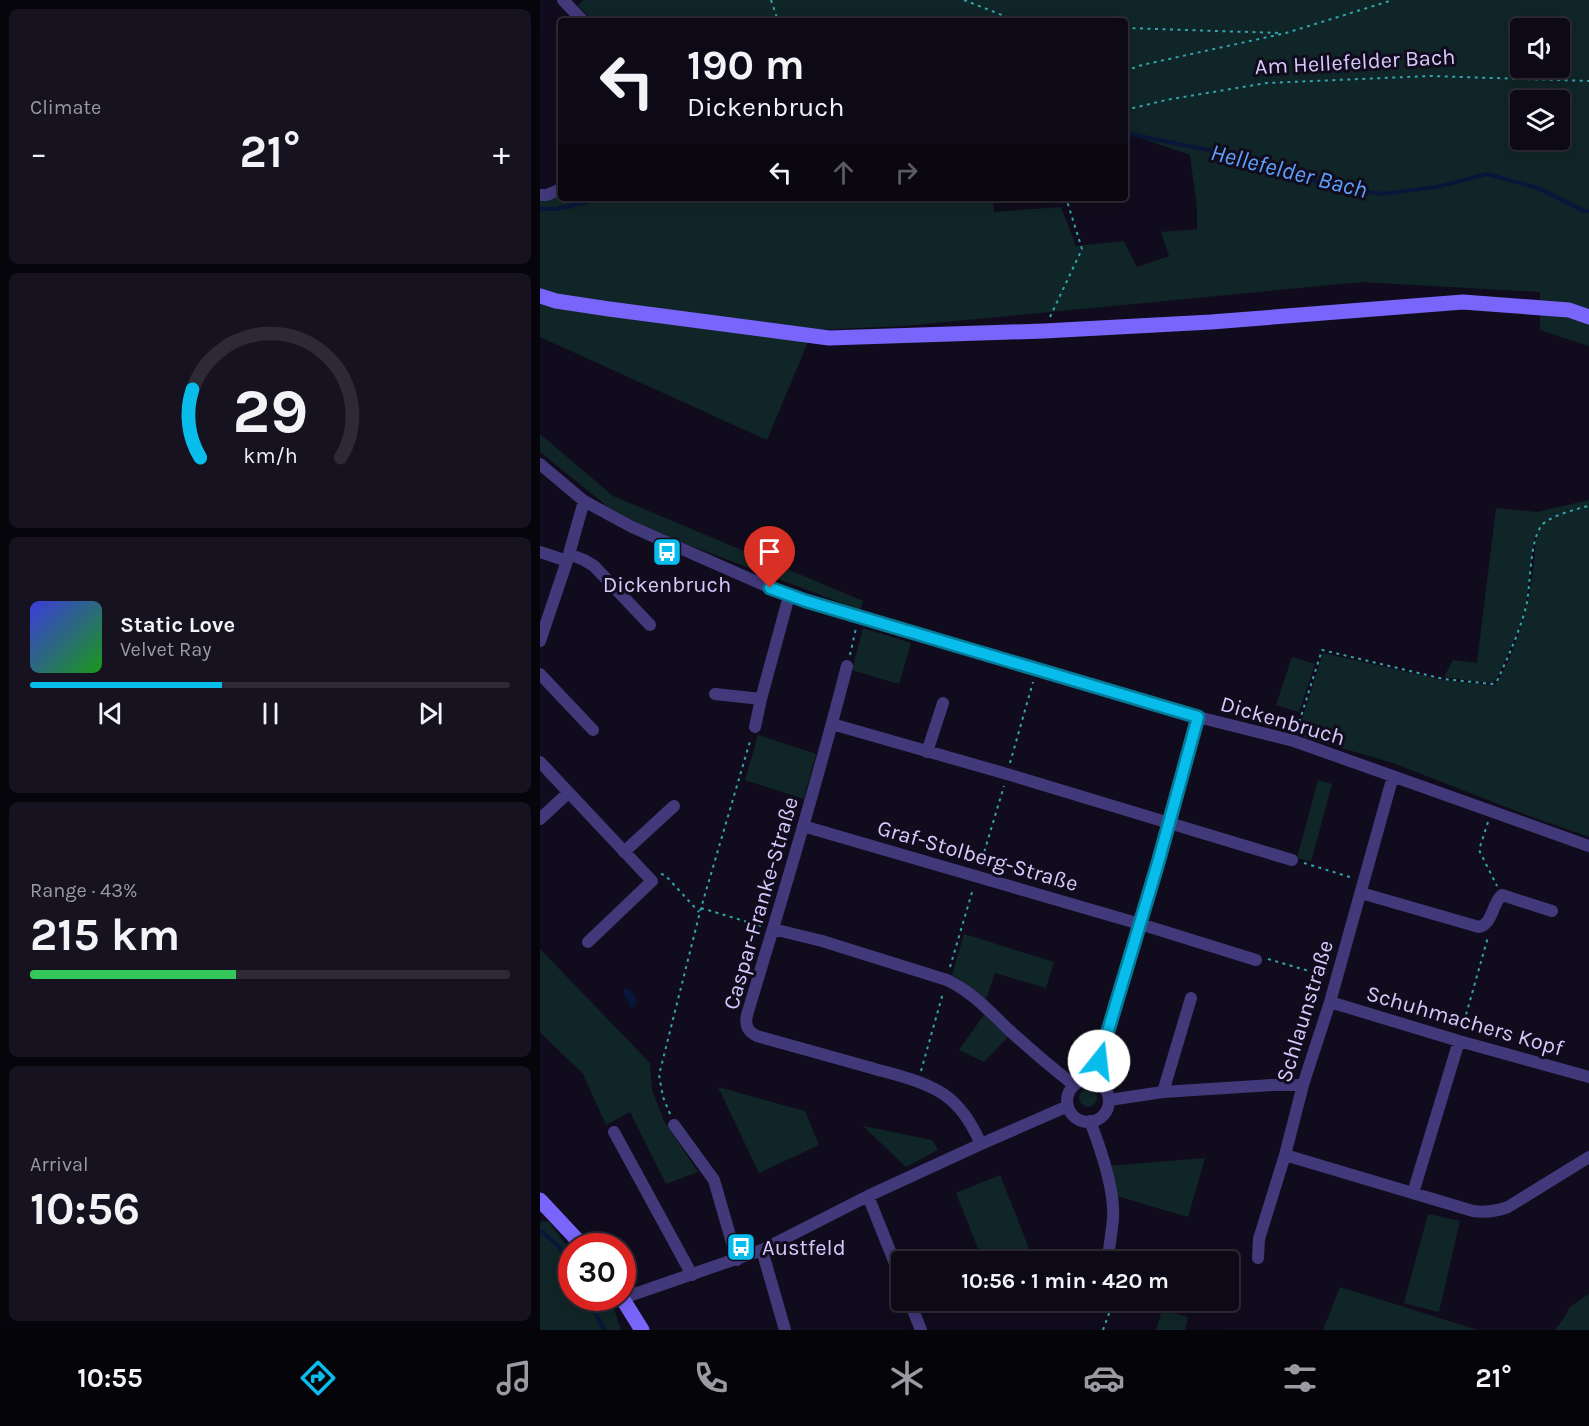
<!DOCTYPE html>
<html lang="en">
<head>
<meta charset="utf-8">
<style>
	body { margin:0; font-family:Karla,sans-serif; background:#16121f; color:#f1f3f6; height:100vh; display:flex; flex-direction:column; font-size:22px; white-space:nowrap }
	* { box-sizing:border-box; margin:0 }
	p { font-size:20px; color:#9a9aa1 }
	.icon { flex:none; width:33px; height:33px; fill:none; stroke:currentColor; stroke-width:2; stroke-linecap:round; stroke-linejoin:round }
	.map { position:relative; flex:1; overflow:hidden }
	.sheet { display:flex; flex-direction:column; gap:9px; padding:9px; background:#07050c; width:540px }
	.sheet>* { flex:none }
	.top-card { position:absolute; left:18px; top:18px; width:570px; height:183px; border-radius:6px; box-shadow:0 3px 15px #0003,0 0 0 2px #2d2a35; background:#0d0916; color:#f1f3f6; overflow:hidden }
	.tools { position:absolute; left:970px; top:18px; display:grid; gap:12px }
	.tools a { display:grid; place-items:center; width:60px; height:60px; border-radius:6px; background:#0d0916; box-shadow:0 3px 15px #0003,0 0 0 2px #2d2a35; font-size:30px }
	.speed { position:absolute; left:18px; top:1233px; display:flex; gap:12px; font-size:30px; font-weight:700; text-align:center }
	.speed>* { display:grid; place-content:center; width:78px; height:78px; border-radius:50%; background:#0d0916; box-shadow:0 3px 15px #0003,0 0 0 2px #2d2a35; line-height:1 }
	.speed .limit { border:9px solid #d22; background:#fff; color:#111 }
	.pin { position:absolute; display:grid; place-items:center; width:51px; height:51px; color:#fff; margin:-62px -26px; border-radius:50% 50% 50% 0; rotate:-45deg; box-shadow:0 0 6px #0007 }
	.pin .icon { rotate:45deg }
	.me { position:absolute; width:66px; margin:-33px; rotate:16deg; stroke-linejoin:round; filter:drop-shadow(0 0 4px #0008) }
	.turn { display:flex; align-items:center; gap:21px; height:126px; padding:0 30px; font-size:27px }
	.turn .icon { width:78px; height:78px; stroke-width:2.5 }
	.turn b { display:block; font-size:42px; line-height:51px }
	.lanes { display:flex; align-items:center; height:57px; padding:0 30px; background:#0003; justify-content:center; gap:30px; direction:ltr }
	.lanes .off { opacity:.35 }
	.big { font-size:45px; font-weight:700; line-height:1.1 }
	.sheet .tile { flex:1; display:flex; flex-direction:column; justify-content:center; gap:9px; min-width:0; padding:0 21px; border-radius:9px; background:#16121f }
	.sheet .dial { align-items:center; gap:0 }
	.dial svg { height:156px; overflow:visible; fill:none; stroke:#2d2a35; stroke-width:7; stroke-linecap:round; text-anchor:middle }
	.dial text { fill:#f1f3f6; stroke:none }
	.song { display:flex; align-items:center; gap:18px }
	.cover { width:72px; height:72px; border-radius:9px; background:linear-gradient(135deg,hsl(240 70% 55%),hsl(120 70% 35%)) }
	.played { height:6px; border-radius:3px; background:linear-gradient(90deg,#08bdec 40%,#2d2a35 40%) }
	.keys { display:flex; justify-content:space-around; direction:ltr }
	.heat { display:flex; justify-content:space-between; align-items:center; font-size:33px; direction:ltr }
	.charge { height:9px; border-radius:4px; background:linear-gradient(90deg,#34c759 43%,#2d2a35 0) }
	.trip { position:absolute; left:351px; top:1251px; width:348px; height:60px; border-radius:6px; background:#0d0916; box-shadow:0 3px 15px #0003,0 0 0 2px #2d2a35; font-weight:700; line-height:60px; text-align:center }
	.tab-bar { display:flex; height:96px; justify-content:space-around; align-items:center; background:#050409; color:#9a9aa1 }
	.tab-bar .icon { width:42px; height:42px }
	.tab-bar .on { color:#08bdec }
	.tab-bar b { font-size:27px; color:#f1f3f6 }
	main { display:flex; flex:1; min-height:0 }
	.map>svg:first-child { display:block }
</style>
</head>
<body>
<main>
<section class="sheet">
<div class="tile"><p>Climate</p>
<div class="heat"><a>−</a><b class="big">21°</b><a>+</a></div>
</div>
<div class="tile dial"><svg viewBox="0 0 100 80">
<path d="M14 69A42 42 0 1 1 86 69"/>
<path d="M14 69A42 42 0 0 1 10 34" stroke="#08bdec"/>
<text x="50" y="56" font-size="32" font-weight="700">29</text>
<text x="50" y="72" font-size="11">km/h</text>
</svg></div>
<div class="tile">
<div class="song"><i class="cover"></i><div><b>Static Love</b><p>Velvet Ray</p></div></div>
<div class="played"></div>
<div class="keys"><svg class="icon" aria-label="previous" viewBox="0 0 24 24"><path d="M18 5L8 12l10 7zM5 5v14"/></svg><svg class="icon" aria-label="pause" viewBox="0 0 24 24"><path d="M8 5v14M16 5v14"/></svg><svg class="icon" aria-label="next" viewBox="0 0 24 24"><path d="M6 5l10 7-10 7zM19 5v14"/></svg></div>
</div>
<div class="tile"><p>Range · 43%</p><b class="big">215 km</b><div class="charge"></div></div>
<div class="tile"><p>Arrival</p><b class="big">10:56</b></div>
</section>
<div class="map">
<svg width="1049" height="1330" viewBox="0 0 1049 1330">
	<rect width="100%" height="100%" fill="#110c1d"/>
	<path fill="#102527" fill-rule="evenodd" d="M43,0H1049V346L1000,330V292L822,282L364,326L273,330L227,440L0,337V201L21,196V198H453L454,212L521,207L536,246L584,241L597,267L629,256L621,232L657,229V208L650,155L595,136L585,137V21H53L38,6ZM981,28H1020V68H981ZM981,100H1020V140H981Z
		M0,434L73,496L323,601L320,610L133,539L99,524L68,507L0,452Z
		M1049,500V837L992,817L853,763L757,735L783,653L903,680L952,685L956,684C982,641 994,585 996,536L994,540L986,604L979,629L956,680L951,683L904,677L913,660L937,663L956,508L997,512Z
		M323,628L371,643L359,684L312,670Z
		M752,657L775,664L759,712L736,705Z
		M218,735L276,754L264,799L205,780Z
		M778,780L792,784L771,862L757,858Z
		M424,934L514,962L506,988L455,973L445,1002L421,980L412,975Z
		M0,949L110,1063L112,1090L124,1121L158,1172L126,1184L90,1112L66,1125L43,1074L0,1032Z
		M444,1015L468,1037L444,1062L419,1050Z
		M178,1087L265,1111L279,1145L219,1173Z
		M539 1098a9 9 0 1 1 18 0a9 9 0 1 1-18 0Z
		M323,1126L392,1140L398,1150L366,1167Z
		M665,1158L648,1217L577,1196L569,1166Z
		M460,1175L494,1261H443L416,1193Z
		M888,1214L920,1221L899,1312L864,1303Z
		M3,1221L9,1222L31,1251L32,1298H67L73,1306L81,1330H0V1223Z
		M800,1287L938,1330H783Z
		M1049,1294V1330H1015L1026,1315L1030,1307Z
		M622,1310L648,1317L645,1330H616Z"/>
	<path fill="#0a1639" d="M84,989C93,988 94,996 97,1003L93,1008L90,1007C88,1000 82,996 84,989Z"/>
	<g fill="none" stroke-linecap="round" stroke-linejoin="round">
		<path stroke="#0a1639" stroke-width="4" d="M585,133L717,160L759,178L841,194L897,187L947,174L998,188L1044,211H1049
			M0,209H17L52,201L54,198
			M0,1231C13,1239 25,1253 32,1266
			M48,1298L64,1330"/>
		<path stroke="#31a5ab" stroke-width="2" stroke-dasharray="3 4.5" stroke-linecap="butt" d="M231,0L238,21
			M424,0L477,21
			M585,28L740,33
			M585,71L602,65L746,33L853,0
			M585,110L626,100L727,83L890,76L1049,81
			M510,317L542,249L527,201L520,198
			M310,655L316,628
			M757,729L782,650L904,679L952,684L957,681C968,657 979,633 986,607C991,586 989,541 1002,525C1008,517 1038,508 1049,506
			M470,763L493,682
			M948,822L939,850L957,886
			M764,863L813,878
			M440,866L464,786
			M121,874L125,875L159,912
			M161,908L221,926
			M728,959L786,976
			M410,967L433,889
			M922,1029L948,937
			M381,1071L403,993
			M130,1114L123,1097L119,1075L161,908L211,738
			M563,1330L574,1300"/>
		<path stroke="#42397b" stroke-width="12" d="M23,0L43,21
			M0,195H7L21,189
			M0,464L44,501L92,527L249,596L658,717L754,741L1049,846
			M0,552L27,561
			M29,554L44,560L54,566L110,625
			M0,641L27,561L44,501
			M307,666C277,783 242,899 207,1015C205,1025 207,1031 217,1036C254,1046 291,1057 328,1067C355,1075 388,1081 410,1099C425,1112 433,1127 441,1144
			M0,674L53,730
			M175,694L221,699
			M292,724L467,774L752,860
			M215,727L221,699L249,596
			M387,752L403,703
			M0,762L112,881L48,942
			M0,819L28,793
			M263,826L600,924L716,960
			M84,852L134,806
			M821,893L939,927C953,924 952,903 962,895L1012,911
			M233,929L282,941L407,980C431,991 450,1012 469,1030C490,1049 512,1068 534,1085
			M790,1002L919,1041L1049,1077
			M527 1101a21 21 0 1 1 42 0a21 21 0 1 1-42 0Z
			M553,1081L600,924L658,717
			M623,1092L651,998
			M569,1100L623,1092L732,1085H763
			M550,1121C560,1147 575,1191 573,1218C572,1232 569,1246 568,1260
			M134,1125L174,1180L197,1260
			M74,1132L152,1275
			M745,1155L933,1211C946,1213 957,1211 968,1207L1049,1157
			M873,1193L919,1041
			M328,1196L362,1281
			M222,1250L245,1330
			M718,1258L719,1239L745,1155L763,1085L790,1002L853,776
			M83,1298L222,1250L328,1196L441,1144L528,1106
			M369,1300L381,1330"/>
		<path stroke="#7965fa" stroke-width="15" d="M0,296L16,301L69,309L289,338L504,331L671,322L923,302L1029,310L1049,317
			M0,1200L43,1246
			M82,1298L102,1330"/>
	</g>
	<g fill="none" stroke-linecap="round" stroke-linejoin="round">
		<g stroke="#057b99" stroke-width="15">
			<path id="route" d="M230,588L266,601L658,717L618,863L559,1061"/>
		</g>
		<use href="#route" stroke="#08bdec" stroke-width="10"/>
	</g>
	<defs>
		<g id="bus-square" transform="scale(1.5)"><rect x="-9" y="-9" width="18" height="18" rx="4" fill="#08bdec" stroke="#110c1d"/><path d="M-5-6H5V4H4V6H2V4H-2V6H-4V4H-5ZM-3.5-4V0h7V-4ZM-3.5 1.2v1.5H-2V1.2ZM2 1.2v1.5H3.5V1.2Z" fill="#fff"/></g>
	</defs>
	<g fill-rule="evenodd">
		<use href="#bus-square" x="127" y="552"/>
		<use href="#bus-square" x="201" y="1247"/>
	</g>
	<g text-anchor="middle" stroke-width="6" stroke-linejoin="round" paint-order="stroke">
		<g font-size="22" fill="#d6cafd" stroke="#110c1d">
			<text transform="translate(815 61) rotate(-3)" y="8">Am Hellefelder Bach</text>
			<text transform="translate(743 720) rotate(16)" y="8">Dickenbruch</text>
			<text transform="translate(438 855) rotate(16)" y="8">Graf-Stolberg-Straße</text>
			<text transform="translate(220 903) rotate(-74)" y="8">Caspar-Franke-Straße</text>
			<text transform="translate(764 1011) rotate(-73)" y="8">Schlaunstraße</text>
			<text transform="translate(925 1020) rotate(16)" y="8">Schuhmachers Kopf</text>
		</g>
		<g font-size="22" fill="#d6cafd" stroke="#110c1d">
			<text x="127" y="592">Dickenbruch</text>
			<text x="222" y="1255" text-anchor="start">Austfeld</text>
		</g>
		<g font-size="24" font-style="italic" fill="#5ca0fa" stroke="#110c1d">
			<text transform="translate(749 171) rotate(14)" y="8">Hellefelder Bach</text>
		</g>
	</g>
</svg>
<div class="tools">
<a><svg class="icon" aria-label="sound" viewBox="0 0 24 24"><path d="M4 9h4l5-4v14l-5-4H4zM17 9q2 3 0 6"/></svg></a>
<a><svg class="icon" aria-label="layers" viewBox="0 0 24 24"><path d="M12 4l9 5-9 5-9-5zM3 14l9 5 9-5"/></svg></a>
</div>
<div class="speed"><div class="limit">30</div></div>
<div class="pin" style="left:230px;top:588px;background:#d93025"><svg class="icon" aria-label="arrive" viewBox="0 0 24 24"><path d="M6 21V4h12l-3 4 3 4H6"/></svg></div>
<svg class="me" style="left:559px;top:1061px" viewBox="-20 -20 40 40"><circle r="19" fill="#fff"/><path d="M0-13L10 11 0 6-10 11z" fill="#08bdec"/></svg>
<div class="trip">10:56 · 1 min · 420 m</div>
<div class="top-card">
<div class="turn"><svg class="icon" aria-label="left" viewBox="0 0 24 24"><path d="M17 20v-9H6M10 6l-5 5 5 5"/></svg><div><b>190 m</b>Dickenbruch</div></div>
<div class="lanes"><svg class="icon" aria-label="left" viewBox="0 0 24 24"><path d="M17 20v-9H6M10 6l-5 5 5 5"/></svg><svg class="icon off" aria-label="ahead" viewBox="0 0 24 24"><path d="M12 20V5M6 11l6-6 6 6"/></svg><svg class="icon off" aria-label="right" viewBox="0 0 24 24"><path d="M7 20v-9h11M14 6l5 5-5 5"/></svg></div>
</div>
</div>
</main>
<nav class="tab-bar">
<b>10:55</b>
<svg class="icon on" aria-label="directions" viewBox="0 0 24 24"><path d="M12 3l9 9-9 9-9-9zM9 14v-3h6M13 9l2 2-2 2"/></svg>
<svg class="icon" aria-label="music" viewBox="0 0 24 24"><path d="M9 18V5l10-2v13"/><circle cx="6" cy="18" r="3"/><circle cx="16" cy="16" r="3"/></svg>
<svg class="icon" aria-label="phone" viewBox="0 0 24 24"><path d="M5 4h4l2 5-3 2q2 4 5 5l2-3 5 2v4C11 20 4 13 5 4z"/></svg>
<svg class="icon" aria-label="climate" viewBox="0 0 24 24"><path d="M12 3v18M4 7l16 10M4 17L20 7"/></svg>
<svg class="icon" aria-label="car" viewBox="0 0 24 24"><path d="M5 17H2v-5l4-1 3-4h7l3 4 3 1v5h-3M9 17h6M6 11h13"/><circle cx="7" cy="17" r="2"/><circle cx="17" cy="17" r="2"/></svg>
<svg class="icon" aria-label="filters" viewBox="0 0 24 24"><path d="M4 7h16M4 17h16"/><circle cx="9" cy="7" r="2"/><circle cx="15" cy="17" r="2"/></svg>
<b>21°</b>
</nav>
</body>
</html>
